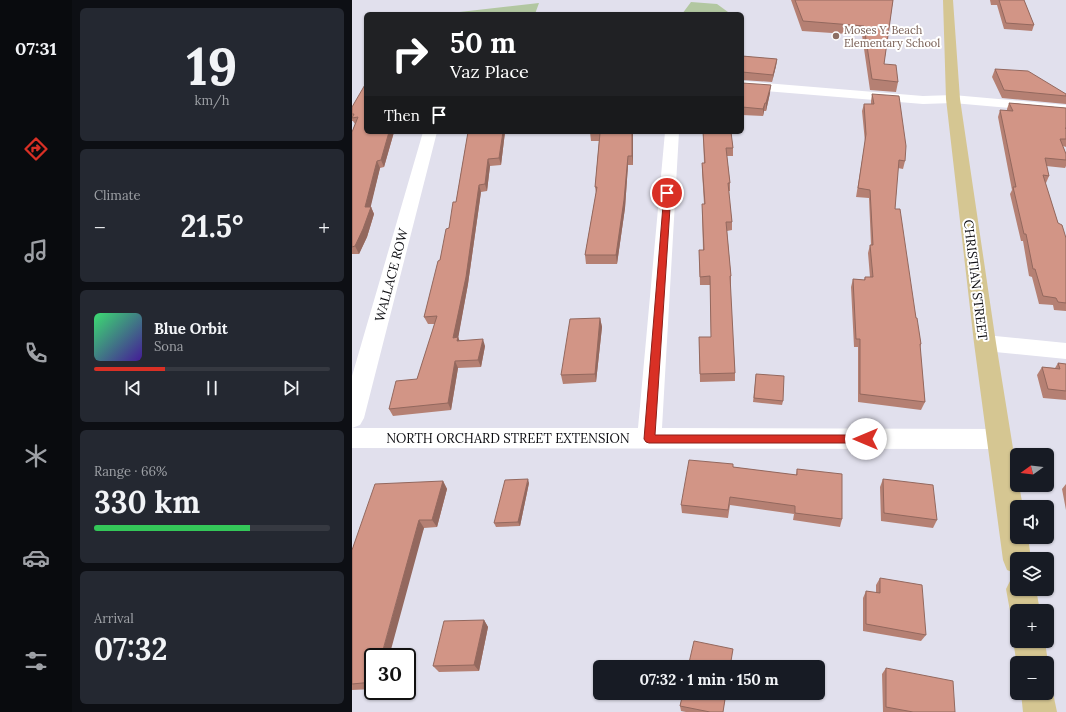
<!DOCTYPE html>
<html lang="en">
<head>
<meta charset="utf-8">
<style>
	body { margin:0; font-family:Lora,serif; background:#242831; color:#f1f3f6; height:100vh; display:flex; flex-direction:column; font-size:15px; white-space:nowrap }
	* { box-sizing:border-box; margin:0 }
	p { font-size:13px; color:#9ea1a6 }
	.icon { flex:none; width:22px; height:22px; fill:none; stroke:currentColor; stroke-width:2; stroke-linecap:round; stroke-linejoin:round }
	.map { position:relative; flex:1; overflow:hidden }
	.sheet { display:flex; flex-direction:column; gap:8px; padding:8px; background:#0d0f14; width:280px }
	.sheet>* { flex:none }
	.guide { position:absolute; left:12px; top:12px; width:380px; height:122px; border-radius:6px; box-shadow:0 1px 3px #0004; background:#202124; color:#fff; overflow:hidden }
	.needle { width:26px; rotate:255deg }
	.controls { position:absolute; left:658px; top:448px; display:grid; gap:8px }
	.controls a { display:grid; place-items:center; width:44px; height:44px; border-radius:6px; background:#171b24; box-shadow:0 1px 3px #0004; font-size:20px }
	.speed { position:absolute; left:12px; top:648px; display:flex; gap:8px; font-size:20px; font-weight:700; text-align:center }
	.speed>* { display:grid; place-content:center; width:52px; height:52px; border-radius:50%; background:#171b24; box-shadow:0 1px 3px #0004; line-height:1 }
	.speed .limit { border:2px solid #111; border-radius:6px; background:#fff; color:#111 }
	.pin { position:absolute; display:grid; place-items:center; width:34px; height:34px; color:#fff; margin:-17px; border:2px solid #fff; border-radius:50%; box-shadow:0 1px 4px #0007 }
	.me { position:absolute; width:44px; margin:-22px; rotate:270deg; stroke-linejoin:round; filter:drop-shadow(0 0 3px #0008) }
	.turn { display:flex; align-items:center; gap:14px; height:84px; padding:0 20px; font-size:18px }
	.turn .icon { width:52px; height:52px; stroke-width:2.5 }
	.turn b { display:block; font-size:28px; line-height:34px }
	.then { display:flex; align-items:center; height:38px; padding:0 20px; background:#0003; gap:8px; font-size:15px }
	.big { font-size:30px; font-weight:700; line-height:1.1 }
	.sheet .card { flex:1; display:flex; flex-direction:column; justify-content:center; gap:6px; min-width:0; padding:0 14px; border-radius:6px; background:#242831 }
	.sheet .dial { align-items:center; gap:0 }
	.dial b { font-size:52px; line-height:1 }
	.song { display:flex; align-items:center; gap:12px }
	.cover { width:48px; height:48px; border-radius:6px; background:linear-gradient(135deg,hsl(140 70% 55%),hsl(260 70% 35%)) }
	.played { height:4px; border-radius:2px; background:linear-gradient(90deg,#d93025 30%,#363941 30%) }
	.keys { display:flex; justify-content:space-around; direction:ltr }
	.heat { display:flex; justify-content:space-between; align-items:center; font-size:22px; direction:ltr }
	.charge { height:6px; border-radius:3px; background:linear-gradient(90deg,#34c759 66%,#363941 0) }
	.trip { position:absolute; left:241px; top:660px; width:232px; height:40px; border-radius:6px; background:#171b24; box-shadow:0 1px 3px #0004; font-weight:700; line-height:40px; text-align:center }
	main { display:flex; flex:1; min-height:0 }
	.tab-bar { display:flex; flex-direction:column; width:72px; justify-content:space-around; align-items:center; background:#090b0e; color:#9ea1a6 }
	.tab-bar .icon { width:28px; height:28px }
	.tab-bar .current { color:#d93025 }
	.tab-bar b { font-size:18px; color:#f1f3f6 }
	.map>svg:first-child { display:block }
</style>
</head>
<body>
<main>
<nav class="tab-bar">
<b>07:31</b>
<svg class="icon current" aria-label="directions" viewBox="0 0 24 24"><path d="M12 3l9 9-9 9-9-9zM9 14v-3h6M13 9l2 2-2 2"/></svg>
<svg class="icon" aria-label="music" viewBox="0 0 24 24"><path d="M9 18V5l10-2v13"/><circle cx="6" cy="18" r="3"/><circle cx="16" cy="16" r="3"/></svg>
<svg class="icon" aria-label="phone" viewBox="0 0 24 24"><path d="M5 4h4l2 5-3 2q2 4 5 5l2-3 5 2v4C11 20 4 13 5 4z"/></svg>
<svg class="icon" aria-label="climate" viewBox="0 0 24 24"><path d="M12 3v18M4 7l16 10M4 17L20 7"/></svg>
<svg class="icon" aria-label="car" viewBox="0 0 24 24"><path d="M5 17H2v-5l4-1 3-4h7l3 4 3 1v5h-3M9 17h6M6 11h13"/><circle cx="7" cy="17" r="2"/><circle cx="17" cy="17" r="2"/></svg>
<svg class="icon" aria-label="filters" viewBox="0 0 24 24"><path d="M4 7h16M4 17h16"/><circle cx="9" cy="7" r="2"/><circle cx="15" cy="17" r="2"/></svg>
</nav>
<section class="sheet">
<div class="card dial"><b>19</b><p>km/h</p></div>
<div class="card"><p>Climate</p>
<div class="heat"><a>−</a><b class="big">21.5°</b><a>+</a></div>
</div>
<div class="card">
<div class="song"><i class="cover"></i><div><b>Blue Orbit</b><p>Sona</p></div></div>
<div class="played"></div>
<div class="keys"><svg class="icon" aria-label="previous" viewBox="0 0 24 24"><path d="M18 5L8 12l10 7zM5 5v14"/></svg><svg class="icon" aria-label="pause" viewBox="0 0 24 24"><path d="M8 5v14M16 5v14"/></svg><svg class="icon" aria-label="next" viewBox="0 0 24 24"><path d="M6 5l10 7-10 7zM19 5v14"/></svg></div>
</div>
<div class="card"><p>Range · 66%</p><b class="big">330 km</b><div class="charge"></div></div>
<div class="card"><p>Arrival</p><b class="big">07:32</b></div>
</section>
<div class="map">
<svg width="714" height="712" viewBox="0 0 714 712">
	<rect width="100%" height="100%" fill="#e1e0ed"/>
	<path fill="#b2c7a1" d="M339,2L365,4L376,12L375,14H330Z
		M187,3L183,14H90Z"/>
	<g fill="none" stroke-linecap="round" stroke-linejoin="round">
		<path fill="#fff" fill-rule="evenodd" d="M390,81L571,96L601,95L714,105V113L601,103L571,104L390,89Z
			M71,132H85L12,418L8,425L0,428V376Z
			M313,132H327L310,428L647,429L656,432L659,439L656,446L647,449L0,448V428H286Z
			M633,335L714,343V359L633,351L625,348L622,343L625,338Z"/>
		<path fill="#d5c692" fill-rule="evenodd" d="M591,0H601L608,99L644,343L665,473V485H667L671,507H665V537H676L679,559H665V574L655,570L651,560L622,343L594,99Z
			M665,576V589H684L688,611H665V623L662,622L658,611L654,589L659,579Z
			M665,632V641H693L696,663L695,665V663H665V665L661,641Z
			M695,681L701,693L705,712H671L669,693H695Z"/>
	</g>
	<path fill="#b58073" d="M439,0H541L532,64L546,82L544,92L518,90L510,35L450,31Z
		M638,0H672L682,25L680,31L652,29L645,5H639Z
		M390,56L425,59L424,66L420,82L390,80Z
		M643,69L714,94V104L650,98L640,77Z
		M390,82V83L418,93L414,111H412L411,116L390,115Z
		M520,94L553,161L551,169L546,168L543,209L569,344L568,348L573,402L569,410L506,402V347H502L499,287L501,279L512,280L513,277H518L516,253L518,245H519L517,198L504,197L513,142L510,111L512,104H519V101Z
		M657,103L714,108V147L711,146L714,154V166L713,168L694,166L697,176L694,183H693L706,223L714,238V311L702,310L701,305L687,304L680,277L677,276L671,241H669L658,194L660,190L646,117L648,110L655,111V109Z
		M0,107L42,132L32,167L28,168L18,207H19L22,214L15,237L7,254H0V132L3,124L1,121H0Z
		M116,132H153L149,165L138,166L135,191L129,192L116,284L106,337L107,340L133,346L129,367L106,368L99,410L41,416L37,409L65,379L83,324H76L72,317L104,202Z
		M238,132H281V165H276L273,208L265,264H234L233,255L244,193L243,187L247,141H239Z
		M351,132H379L381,148V156H375L378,183V191H376L380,222V230L375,231L379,276V284L378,285L383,373V381L348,382L347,337H359L358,285H348L347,250H351L350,212L352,204L350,171V163H352Z
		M248,318L250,327L244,382L211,384L209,375Z
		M706,363L714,364V400L691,398L685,375L690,367L703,368Z
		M404,374L431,401L430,405L401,402Z
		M381,467L444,475L445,469L490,519L488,527L441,520L442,514L378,505L376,518L330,513L329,505Z
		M531,479L585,520L581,528L529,521L528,487Z
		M91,481L95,489L85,527L72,528L21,657V689L0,690V550Z
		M177,483L168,526L144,527L142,523Z
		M714,484V510L710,489Z
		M528,578L574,635L569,641L511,631V598L514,591L524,593V585Z
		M132,620L136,627L127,671L87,672L81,666Z
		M534,668L603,712H531L530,674Z
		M331,693H374L371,712H334L329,711L328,706Z"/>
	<path fill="#93685e" d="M425,59L424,66L420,82L421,75Z
		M419,85L418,93L414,111V103Z
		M413,103L412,111L411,116V109Z
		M37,132H42L32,167L29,160Z
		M151,132H153L149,165L147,158Z
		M280,132H281V165L280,156Z
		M276,156V165L273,208L265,264L264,255Z
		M136,159L138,166L135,191L133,184Z
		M25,161L28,168L17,214L19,207L22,214L15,237L7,254L3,246Z
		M127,185L129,192L116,284L106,339V337L109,344L101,338Z
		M248,318L250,327L244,382L243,374Z
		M131,339L133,346L129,367L126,360Z
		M103,361L106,368L99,410L96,403Z
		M176,479L177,483L168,526L166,522Z
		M91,481L95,489L85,527L80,520Z
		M67,520L72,528L37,657H29Z
		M132,620L136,627L127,671L122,665Z"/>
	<path fill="#d29586" stroke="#93685e" d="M443,0H541L532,64L544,65L546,82L520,79L512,26L451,21Z
		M647,0H672L682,25L654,23Z
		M390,56L425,59L421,75L390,72Z
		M643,69L676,71L714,94V96L652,90Z
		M390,82V83L419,85L414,103H413L411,109L390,107Z
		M14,83V132H37L29,160L25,161L13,207H19L11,229L3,246L0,247V132L6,117L0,118L2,114H0V107Z
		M520,94L547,96L554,146L553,161L547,160L543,209H548L564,318H565L569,344H568L573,402L508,394V339H504L501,279L513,280V277H521L518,245H521L518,190L506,188L514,134L512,104H522Z
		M657,103L714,108V128H713L714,129V139H708L714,154V160L693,158L697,176L691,175L706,223L710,225L714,238V303L706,302L704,298L691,296L683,269H681L674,234H672L661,187H664L648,110L661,111Z
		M116,132H151L147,158L136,159L133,184L127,185L114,277L101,338L106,337L105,341L131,339L126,360L103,361L96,403L37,409L44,381L65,379L85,316L72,317L86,261L88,260L94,229L97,228L101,202H104Z
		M238,132H280V156H276L272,200L264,255H233L245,187H243L248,133H238Z
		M351,132H379L381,148H374L378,183H376L380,222H374L379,276H378L383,373L348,374L347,337H359L358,276L348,277L347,250H352L350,204H353L350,163H353Z
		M248,318L243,374L209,375L218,319Z
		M706,363L714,364V391L696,389L690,367L708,369Z
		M404,374L432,376L431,401L402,398Z
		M337,460L381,464V467L445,475V469L490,474V519L443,513V506L378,497L376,510L329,505Z
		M176,479L166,522L142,523L153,480Z
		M531,479L581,485L585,520L532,513Z
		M91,481L80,520H67L29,657H21V682L0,684V550L23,484Z
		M528,578L570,585L574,635L514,624V591L528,593Z
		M132,620L122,665L81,666L92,621Z
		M342,641L381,649L378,667H336Z
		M534,668L601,681L603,712H561L534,707Z
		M331,693H374L371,712H358L328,706Z"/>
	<path fill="#d93025" stroke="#8d1f18" d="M315,191L319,193L303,435H514L517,436L519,439L517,442L514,443H297L294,442L292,439L312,193Z"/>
	<circle fill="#8d6e63" stroke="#fff" stroke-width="1.5" cx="484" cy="36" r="4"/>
	<g text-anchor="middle" stroke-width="4" stroke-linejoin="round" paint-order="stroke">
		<g font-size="11" fill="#785e54" stroke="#fff" text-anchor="start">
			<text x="492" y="34">Moses Y. Beach<tspan x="492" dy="13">Elementary School</tspan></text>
		</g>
		<g font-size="13" fill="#0c0c10" stroke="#fff">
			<text transform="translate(39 275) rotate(-75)" y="5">WALLACE ROW</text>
			<text transform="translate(624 280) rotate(83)" y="5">CHRISTIAN STREET</text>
			<text x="156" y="443">NORTH ORCHARD STREET EXTENSION</text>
		</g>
	</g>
</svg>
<div class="controls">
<a><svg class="needle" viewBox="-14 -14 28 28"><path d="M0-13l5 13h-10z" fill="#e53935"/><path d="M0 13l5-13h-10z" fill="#9ea1a6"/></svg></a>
<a><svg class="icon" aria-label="sound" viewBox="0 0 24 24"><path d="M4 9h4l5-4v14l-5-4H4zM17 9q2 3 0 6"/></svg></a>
<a><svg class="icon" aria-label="layers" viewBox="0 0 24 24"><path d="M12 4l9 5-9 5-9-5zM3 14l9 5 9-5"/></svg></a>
<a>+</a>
<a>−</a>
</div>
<div class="speed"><div class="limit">30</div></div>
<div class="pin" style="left:315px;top:193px;background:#d93025"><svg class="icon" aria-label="arrive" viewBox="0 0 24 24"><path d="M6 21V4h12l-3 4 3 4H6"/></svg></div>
<svg class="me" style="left:514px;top:439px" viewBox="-20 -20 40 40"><circle r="19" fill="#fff"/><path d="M0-13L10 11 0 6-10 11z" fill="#d93025"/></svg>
<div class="trip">07:32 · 1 min · 150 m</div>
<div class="guide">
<div class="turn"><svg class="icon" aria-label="right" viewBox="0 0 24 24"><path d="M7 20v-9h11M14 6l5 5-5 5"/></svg><div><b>50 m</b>Vaz Place</div></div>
<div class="then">Then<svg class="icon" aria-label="arrive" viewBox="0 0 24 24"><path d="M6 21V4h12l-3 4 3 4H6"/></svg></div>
</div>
</div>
</main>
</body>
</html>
